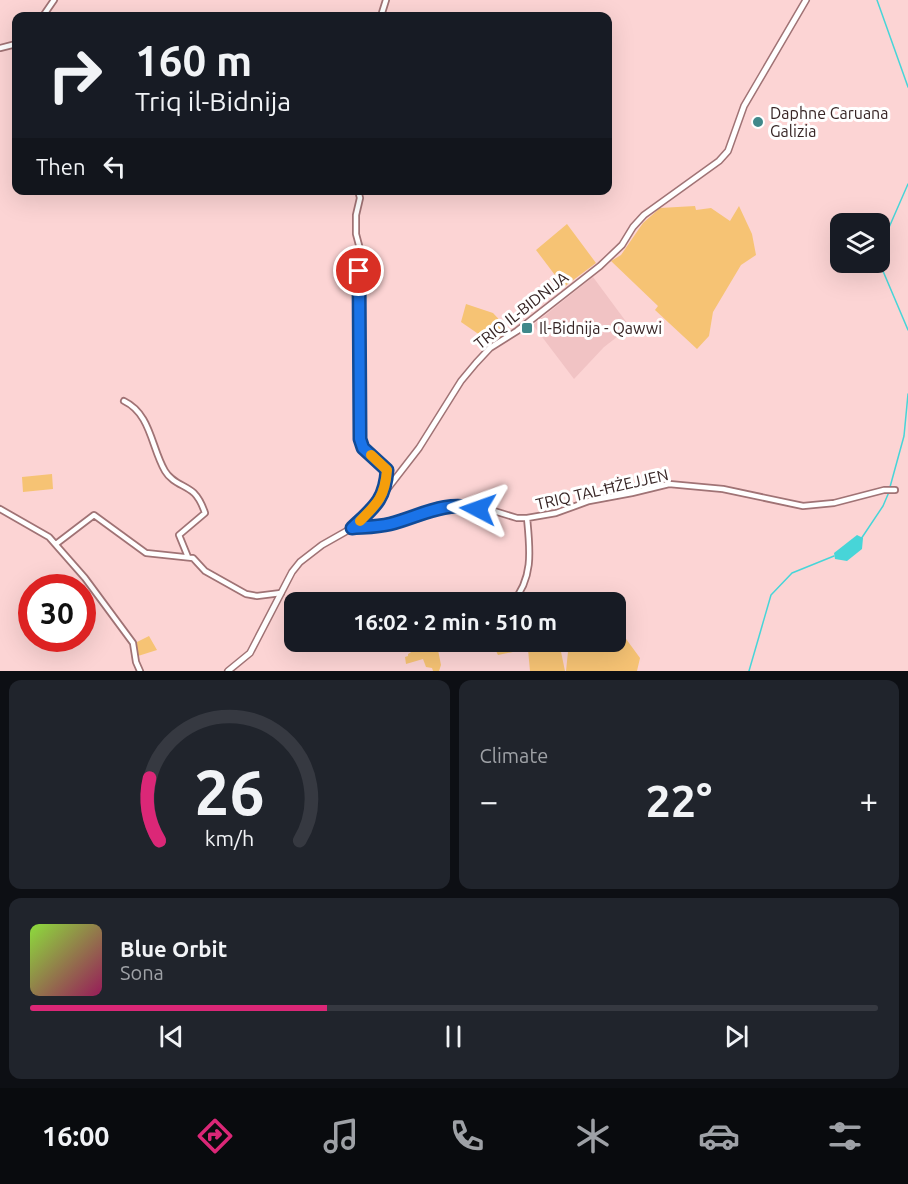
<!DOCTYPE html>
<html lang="en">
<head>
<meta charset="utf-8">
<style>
	body { margin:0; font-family:Ubuntu,sans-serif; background:#20242c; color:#f1f3f6; height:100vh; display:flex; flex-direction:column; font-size:22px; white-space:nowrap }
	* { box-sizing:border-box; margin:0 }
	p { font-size:20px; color:#9ea1a6 }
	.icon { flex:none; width:33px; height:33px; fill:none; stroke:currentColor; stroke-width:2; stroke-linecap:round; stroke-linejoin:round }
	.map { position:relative; height:671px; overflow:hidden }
	.drawer { display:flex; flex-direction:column; gap:9px; padding:9px; background:#0d0f14; flex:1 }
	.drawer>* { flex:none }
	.top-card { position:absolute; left:12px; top:12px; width:600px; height:183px; border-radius:12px; box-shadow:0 6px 24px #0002; background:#171b24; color:#f1f3f6; overflow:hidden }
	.fabs { position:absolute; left:830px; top:213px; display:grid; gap:12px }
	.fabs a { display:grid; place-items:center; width:60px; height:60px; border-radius:12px; background:#171b24; box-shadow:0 6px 24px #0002; font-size:30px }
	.speed { position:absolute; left:18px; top:574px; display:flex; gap:12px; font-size:30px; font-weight:700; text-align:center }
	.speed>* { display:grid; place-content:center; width:78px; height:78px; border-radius:50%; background:#171b24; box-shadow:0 6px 24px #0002; line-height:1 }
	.speed .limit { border:9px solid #d22; background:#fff; color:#111 }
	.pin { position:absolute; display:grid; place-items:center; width:51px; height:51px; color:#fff; margin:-26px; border:3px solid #fff; border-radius:50%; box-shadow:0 2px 6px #0007 }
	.me { position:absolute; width:66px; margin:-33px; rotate:274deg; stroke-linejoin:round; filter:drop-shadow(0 0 4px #0008) }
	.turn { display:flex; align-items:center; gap:21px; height:126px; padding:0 24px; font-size:27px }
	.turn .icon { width:78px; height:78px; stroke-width:2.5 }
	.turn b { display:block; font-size:42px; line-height:51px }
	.then { display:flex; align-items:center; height:57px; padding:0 24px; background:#0003; gap:12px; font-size:22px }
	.big { font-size:45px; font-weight:700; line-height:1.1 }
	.drawer .card { flex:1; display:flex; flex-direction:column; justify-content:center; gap:9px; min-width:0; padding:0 21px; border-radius:12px; background:#20242c }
	.drawer .dial { align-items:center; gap:0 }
	.dial svg { height:156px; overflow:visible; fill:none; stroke:#363941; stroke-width:7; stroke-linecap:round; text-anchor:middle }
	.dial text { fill:#f1f3f6; stroke:none }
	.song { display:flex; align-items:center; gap:18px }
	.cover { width:72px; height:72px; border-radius:9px; background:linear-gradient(135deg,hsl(90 70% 55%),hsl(330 70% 35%)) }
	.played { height:6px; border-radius:3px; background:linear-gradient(90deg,#db2777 35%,#363941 35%) }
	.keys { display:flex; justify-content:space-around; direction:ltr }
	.heat { display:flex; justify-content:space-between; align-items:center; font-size:33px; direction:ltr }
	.drawer .tiles { flex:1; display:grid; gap:9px; grid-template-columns:1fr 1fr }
	.card:last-child { grid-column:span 2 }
	.trip { position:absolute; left:284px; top:592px; width:342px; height:60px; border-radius:12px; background:#171b24; box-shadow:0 6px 24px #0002; font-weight:700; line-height:60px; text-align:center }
	.dock { display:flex; height:96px; justify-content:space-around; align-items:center; background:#090b0e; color:#9ea1a6 }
	.dock .icon { width:42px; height:42px }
	.dock .current { color:#db2777 }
	.dock b { font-size:27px; color:#f1f3f6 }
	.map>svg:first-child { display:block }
</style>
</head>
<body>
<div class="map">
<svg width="908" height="671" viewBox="0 0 908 671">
	<rect width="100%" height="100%" fill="#fcd4d4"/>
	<path fill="#f1c3c4" d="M593,277L630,327L604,347L574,379L533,325Z"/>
	<path fill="#f6c374" d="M695,206L696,210L711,208L730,221L739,206L752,234L756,255L741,265L713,312L709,336L697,349L655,310L658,306L611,261L621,255L643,223L660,208Z
		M567,224L596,263L564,287L536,250Z
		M466,304L493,313L510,331L490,345L477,333L461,322Z
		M52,474L53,489L23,492L22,477Z
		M621,632L640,658L637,671H566L569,642H606L612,645Z
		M149,636L157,650L138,656L135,643Z
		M431,642L433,649L437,648L438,650L441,665L439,671H433L432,668L426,667L423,659L406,664L405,657L408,656V654L413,651L423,652L421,646Z
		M559,642L565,671H530L528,649L498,655L492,643Z"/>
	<path fill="#47d5d8" d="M857,535L863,538L862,549L847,561L835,559L834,553Z"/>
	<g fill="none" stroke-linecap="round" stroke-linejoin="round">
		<path stroke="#47d5d8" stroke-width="1.5" d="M877,0L908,87
			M908,184L880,248V264L908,330
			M890,487L904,436L908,394
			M861,539L883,506L889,492
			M749,671L771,595L792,573L834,556"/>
		<g stroke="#a07375" stroke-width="8">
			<path id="minor" d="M43,16L54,0
				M381,16L386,0
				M0,48L16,44
				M358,190L360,198L356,215V234L360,249L358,292L359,439L363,448L387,470L384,490
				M124,401C151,414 151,447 165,471C172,483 185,485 194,493C200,499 203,507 205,513L179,535L188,557
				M0,509L49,537L85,578L133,643L136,662L140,671
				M352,528L387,525L431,511L458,505L494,511L517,518H527L556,513L589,501L632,493L669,484L723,489L803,506L834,503L884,490H895
				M56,544L94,515L146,553L193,558L205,571L246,594L257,596L281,593
				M444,600L448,603
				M512,603C534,578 530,549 527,518"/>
		</g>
		<g stroke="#a07375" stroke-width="8">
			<path id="tertiary" d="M228,671L250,653L292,572L300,562L322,545L352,528L371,510L419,448L461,381L476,363L490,348L517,331L600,266L622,245L633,227L644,215L719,161L728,151L744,106L806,0"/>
		</g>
		<use href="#minor" stroke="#fff" stroke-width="4.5"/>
		<use href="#tertiary" stroke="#fff" stroke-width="5"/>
	</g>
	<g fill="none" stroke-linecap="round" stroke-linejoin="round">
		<g stroke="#114b97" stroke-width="15">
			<path id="route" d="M359,271L360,439L363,448L387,470C385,501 373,508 352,528C364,527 378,527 390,524C421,516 444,500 478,509"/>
		</g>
		<use href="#route" stroke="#1a73e8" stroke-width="10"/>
		<path stroke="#f59e0b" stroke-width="10" d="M360,521C378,503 385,496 387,470L371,455"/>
	</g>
	<g fill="#40888a" stroke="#fff" stroke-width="2">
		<circle cx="758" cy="122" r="6"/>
		<rect x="521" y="322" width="12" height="12" rx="3"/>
	</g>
	<g text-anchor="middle" stroke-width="6" stroke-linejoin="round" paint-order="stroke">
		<g font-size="16" fill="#372525" stroke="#fff" text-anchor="start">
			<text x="770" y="119">Daphne Caruana<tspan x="770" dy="18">Galizia</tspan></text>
			<text x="539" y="334">Il-Bidnija - Qawwi</text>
		</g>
		<g font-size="16" fill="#372525" stroke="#fff">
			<text transform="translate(521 310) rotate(-38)" y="6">TRIQ IL-BIDNIJA</text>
			<text transform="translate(602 489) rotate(-13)" y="6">TRIQ TAL-ĦŻEJJEN</text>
		</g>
	</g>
</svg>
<div class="fabs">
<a><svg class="icon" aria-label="layers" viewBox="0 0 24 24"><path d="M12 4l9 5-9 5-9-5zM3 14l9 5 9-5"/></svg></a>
</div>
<div class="speed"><div class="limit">30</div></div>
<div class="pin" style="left:359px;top:271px;background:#d93025"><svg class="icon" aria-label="arrive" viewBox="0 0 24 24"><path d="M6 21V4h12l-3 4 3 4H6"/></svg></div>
<svg class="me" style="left:478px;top:509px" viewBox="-20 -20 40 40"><path d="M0-17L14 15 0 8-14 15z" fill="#1a73e8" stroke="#fff" stroke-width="4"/></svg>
<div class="trip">16:02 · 2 min · 510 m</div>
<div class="top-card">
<div class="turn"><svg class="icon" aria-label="right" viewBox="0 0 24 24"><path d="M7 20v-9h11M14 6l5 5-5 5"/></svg><div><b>160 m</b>Triq il-Bidnija</div></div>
<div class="then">Then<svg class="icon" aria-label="left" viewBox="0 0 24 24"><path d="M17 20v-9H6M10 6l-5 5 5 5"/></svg></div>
</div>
</div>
<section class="drawer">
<div class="tiles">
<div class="card dial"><svg viewBox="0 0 100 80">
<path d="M14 69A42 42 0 1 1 86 69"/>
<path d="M14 69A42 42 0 0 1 9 37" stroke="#db2777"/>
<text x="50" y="56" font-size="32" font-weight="700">26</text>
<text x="50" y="72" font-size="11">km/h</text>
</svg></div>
<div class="card"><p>Climate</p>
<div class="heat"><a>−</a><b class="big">22°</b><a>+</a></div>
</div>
<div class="card">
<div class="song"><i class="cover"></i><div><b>Blue Orbit</b><p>Sona</p></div></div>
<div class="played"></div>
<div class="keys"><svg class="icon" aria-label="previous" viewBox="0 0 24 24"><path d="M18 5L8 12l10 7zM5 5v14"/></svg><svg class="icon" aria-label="pause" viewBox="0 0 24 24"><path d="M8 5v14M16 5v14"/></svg><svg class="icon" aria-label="next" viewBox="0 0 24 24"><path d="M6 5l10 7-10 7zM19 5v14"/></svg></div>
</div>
</div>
</section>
<nav class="dock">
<b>16:00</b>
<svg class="icon current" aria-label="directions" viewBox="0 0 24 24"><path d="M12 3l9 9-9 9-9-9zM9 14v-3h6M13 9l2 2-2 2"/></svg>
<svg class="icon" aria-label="music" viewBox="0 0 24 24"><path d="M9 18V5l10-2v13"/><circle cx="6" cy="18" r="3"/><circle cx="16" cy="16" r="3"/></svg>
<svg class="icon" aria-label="phone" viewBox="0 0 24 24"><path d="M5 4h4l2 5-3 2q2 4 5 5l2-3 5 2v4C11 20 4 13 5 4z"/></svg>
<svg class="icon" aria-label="climate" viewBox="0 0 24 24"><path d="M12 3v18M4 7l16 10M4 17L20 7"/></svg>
<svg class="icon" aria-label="car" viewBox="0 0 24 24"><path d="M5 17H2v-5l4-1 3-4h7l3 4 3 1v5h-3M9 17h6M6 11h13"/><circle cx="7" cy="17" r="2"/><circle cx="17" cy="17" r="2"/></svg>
<svg class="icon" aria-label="filters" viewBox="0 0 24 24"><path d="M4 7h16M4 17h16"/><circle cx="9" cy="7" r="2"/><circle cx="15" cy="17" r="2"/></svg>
</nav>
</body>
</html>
